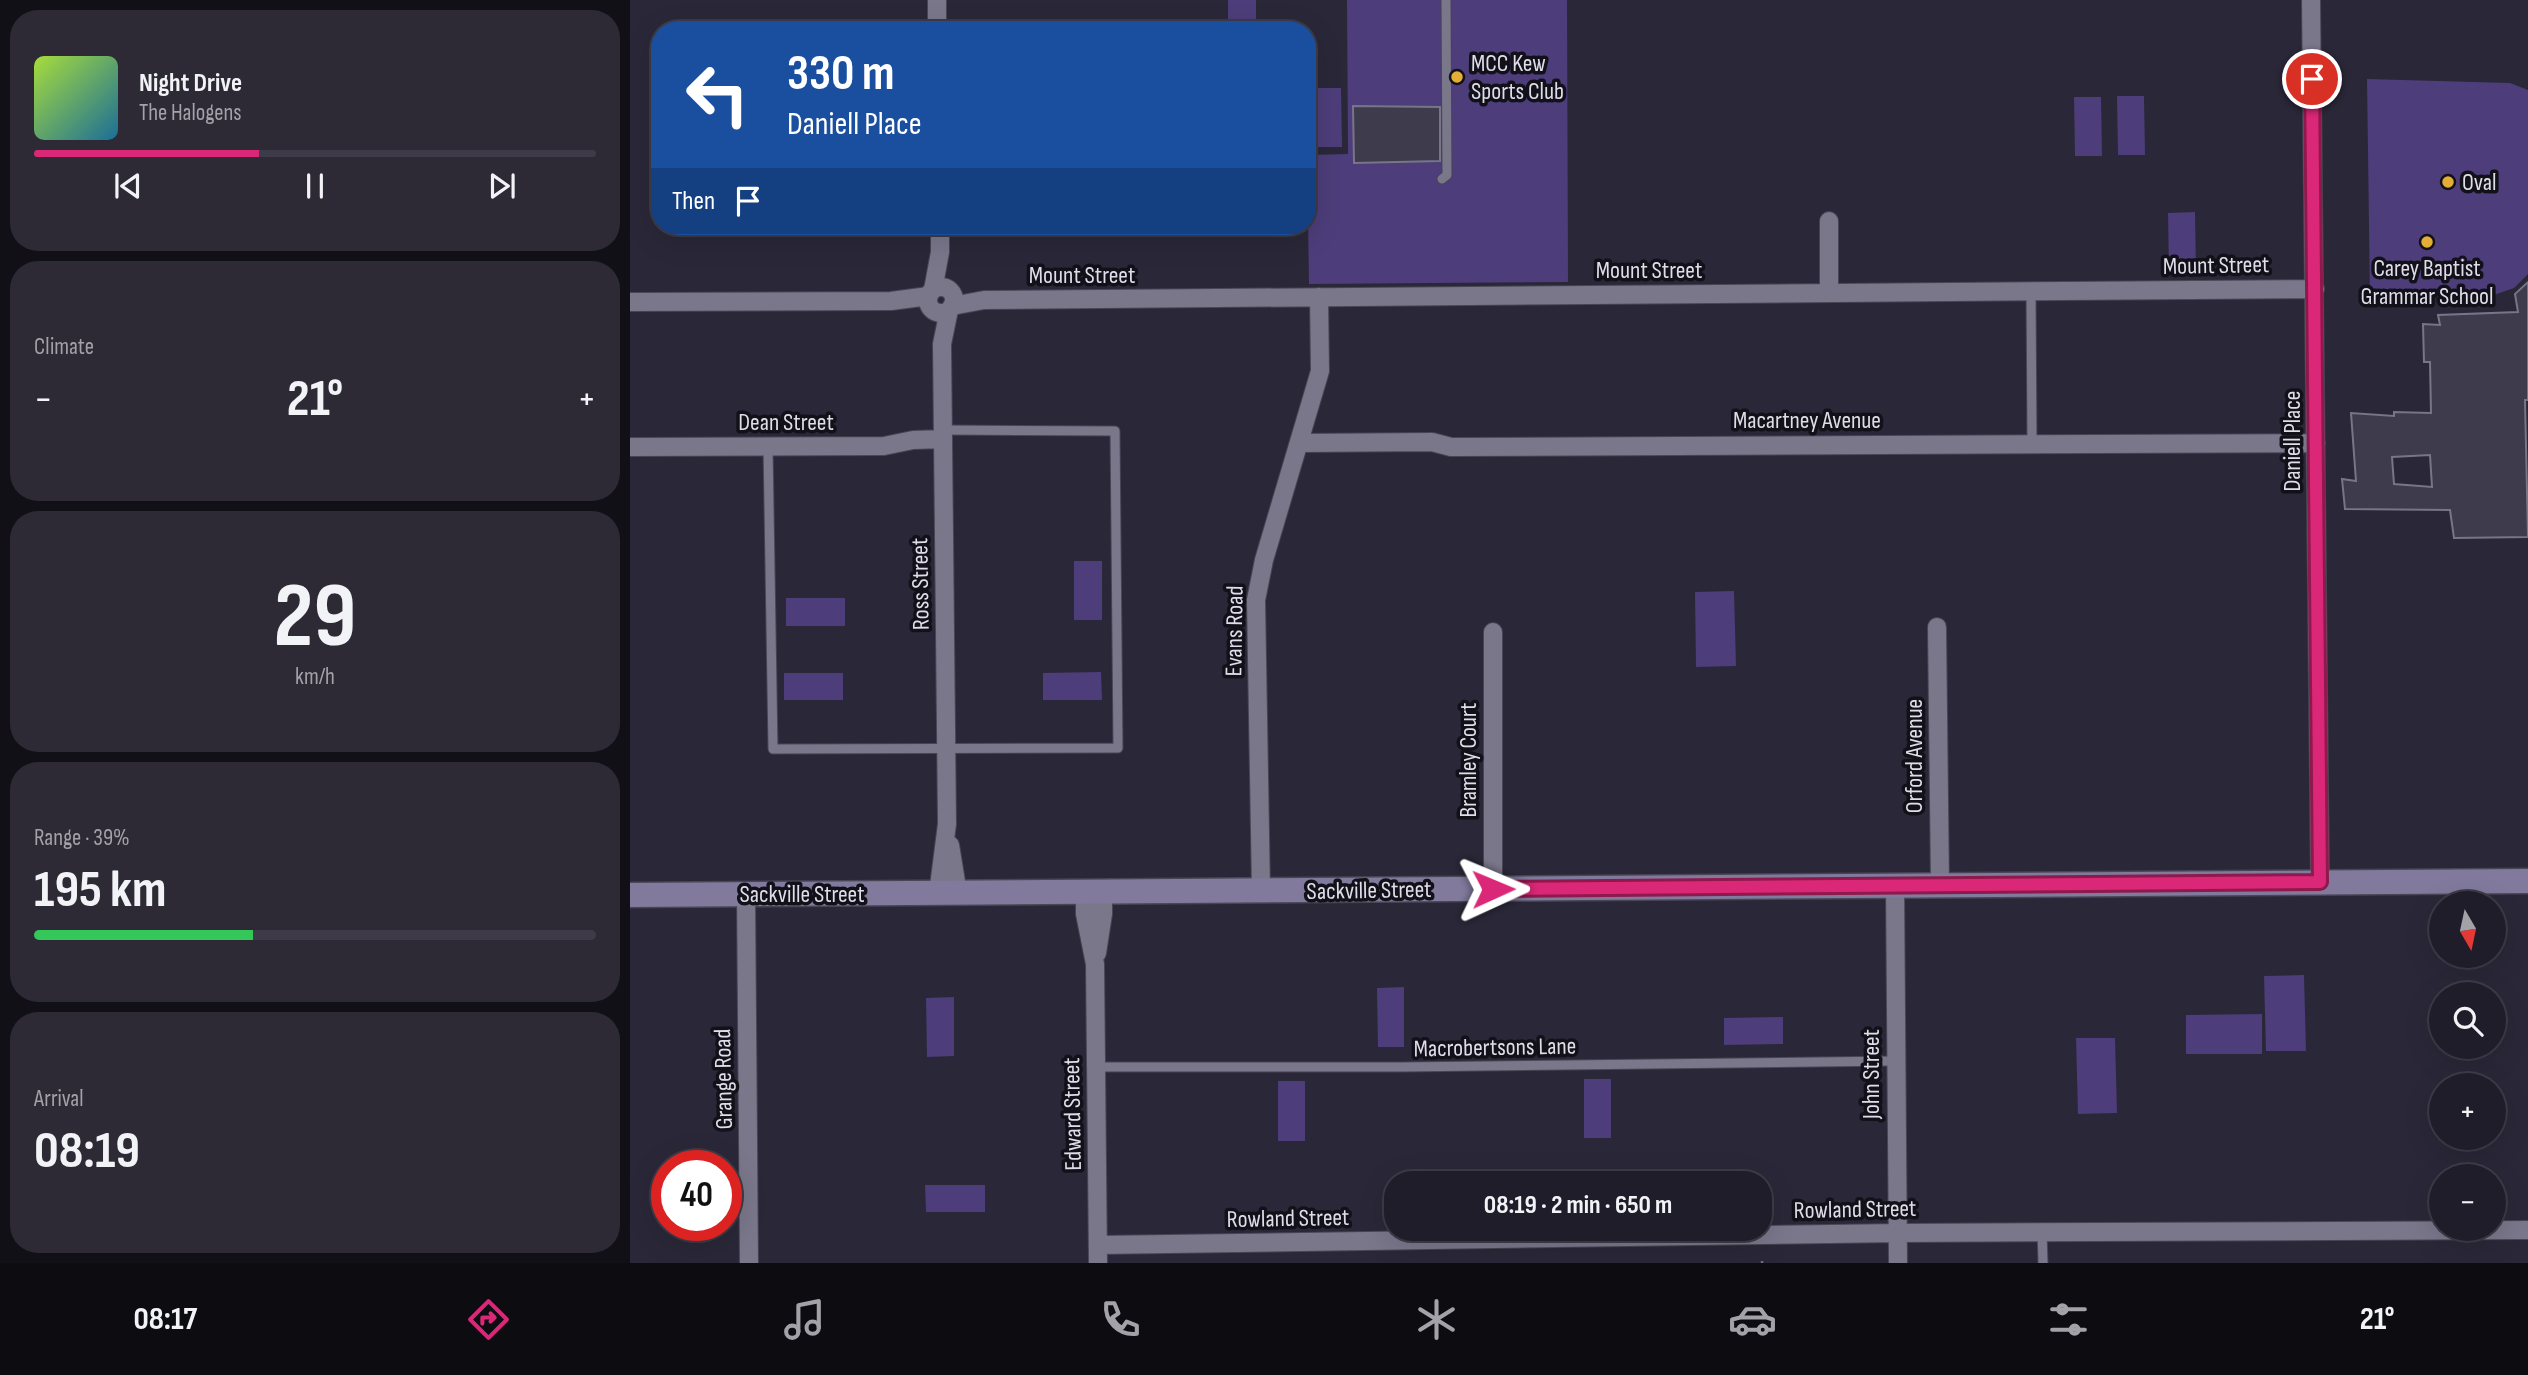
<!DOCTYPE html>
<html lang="en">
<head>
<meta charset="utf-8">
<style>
	body { margin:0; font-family:"Sofia Sans Condensed",sans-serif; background:#2d2a36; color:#f1f3f6; height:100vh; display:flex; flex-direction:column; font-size:26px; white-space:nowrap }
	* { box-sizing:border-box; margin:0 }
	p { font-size:23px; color:#a2a2a8 }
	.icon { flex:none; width:38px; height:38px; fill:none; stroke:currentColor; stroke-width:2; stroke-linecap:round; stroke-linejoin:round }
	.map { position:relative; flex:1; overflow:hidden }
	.details { display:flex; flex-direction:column; gap:10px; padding:10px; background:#121017; width:630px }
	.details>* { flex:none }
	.guide { position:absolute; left:21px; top:21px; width:665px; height:214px; border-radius:28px; box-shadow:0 7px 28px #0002,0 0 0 2px #3d3b47; background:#1a4fa0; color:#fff; overflow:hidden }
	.needle { width:46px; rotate:171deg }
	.controls { position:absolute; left:1799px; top:891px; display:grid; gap:14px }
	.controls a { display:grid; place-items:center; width:77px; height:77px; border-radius:50%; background:#201d2a; box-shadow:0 7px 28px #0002,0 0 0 2px #3d3b47; font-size:35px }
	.speed { position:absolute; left:21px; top:1150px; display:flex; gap:14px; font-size:35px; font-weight:700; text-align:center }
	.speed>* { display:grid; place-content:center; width:91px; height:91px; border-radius:50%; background:#201d2a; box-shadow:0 7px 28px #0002,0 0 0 2px #3d3b47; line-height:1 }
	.speed .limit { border:10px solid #d22; background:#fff; color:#111 }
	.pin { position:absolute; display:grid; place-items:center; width:60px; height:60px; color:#fff; margin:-30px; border:4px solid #fff; border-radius:50%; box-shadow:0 2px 7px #0007 }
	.me { position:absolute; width:77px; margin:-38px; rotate:89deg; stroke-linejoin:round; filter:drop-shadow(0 0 5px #0008) }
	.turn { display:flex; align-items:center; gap:24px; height:147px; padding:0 21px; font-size:32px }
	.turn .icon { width:91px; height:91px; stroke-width:2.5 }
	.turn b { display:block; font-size:49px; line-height:60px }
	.then { display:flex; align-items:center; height:66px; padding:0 21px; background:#0003; gap:14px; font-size:26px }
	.big { font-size:52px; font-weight:700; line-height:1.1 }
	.details .card { flex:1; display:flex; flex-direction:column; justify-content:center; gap:10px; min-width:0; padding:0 24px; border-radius:28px; background:#2d2a36 }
	.details .dial { align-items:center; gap:0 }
	.dial b { font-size:91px; line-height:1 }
	.song { display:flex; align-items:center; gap:21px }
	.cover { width:84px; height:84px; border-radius:10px; background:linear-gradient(135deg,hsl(80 70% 55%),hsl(200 70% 35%)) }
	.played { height:7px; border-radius:4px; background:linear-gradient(90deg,#db2777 40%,#3d3b47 40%) }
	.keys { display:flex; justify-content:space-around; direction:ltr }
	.heat { display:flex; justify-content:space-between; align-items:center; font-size:38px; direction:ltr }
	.charge { height:10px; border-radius:5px; background:linear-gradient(90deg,#34c759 39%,#3d3b47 0) }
	.trip { position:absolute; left:754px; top:1171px; width:388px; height:70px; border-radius:28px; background:#201d2a; box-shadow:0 7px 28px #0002,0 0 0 2px #3d3b47; font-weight:700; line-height:70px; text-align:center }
	.dock { display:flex; height:112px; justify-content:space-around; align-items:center; background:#0d0c11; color:#a2a2a8 }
	.dock .icon { width:49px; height:49px }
	.dock .on { color:#db2777 }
	.dock b { font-size:32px; color:#f1f3f6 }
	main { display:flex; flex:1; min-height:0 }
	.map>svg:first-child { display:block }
</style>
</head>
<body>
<main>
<section class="details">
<div class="card">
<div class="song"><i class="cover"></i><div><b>Night Drive</b><p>The Halogens</p></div></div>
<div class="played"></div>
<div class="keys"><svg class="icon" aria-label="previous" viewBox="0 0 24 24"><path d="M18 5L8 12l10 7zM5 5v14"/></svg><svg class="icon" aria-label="pause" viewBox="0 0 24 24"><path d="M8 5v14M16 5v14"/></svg><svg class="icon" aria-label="next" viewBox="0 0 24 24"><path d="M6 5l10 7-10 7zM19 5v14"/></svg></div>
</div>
<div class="card"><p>Climate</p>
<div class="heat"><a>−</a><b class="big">21°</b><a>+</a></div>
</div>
<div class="card dial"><b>29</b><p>km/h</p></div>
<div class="card"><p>Range · 39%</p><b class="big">195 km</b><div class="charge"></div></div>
<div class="card"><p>Arrival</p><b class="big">08:19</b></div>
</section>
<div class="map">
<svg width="1898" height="1263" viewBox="0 0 1898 1263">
	<rect width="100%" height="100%" fill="#2a2738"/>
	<path fill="#4d3d7a" d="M598,0H626V30H598Z
		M717,0H937L938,282L679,284L677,155L718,154Z
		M1737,79L1880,83L1898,90V274L1884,288L1861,296L1740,298Z
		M684,88H711L712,147H685Z
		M1487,96H1514L1515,155H1488Z
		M1444,97H1471L1472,156H1445Z
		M1565,212L1566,271L1539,272L1538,213Z
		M444,561H472V620H444Z
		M1104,591L1106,666L1066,667L1065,592Z
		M156,598H215V626H156Z
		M471,672L472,700H413V673Z
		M154,673H213V700H154Z
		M1674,975L1676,1051H1636L1634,976Z
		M774,987V1047H748L747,988Z
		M324,997V1056L297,1057L296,998Z
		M1632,1014V1054H1556V1015Z
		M1153,1017V1044L1094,1045V1018Z
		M1446,1038H1485L1487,1113L1448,1114Z
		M954,1079H981V1138H954Z
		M648,1081H675V1141H648Z
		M295,1185H355V1212H296Z"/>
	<path fill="#3e3b4d" stroke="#797589" stroke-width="2" fill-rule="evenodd" d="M723,106L810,107V161L724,163Z
		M1898,282V400H1895L1898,537L1824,538L1820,510L1715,509L1712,479L1726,481L1721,413L1764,416V412L1801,413L1800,362H1794L1793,324L1810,325L1808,315L1888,312L1885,294ZM1800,455L1802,487L1764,484L1762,457Z"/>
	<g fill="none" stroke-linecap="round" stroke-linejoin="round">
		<g stroke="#484554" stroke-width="11">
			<path id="lane" d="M812,179L817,175L816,0
				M1401,293L1402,444
				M138,447L143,749L488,748L485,431L313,430
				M466,1067H772L1265,1061
				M1412,1231L1413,1263"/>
		</g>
		<g stroke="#484554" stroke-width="20">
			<path id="street" d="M307,0V30
				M1681,0L1690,882
				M1199,221V293
				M298 300a13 13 0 1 1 26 0a13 13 0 1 1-26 0Z
				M303,290L310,252V226
				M0,302L261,301L299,296
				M322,306L354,300L1685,289
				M669,443L802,442L821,447L1686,443
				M0,447L254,446L283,440L313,439
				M1307,627L1310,885
				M863,632V889
				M320,845L328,894
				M1265,885L1268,1263
				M631,891L626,600L634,560L690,371L689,297
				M116,894L119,1263
				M308,894L317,824L312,344L319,310
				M455,894V914L465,964L468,1263
				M467,953L473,914V894
				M468,1245L1268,1233L1898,1230"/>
		</g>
		<g stroke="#484554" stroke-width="27">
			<path id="secondary" d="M0,895L1898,881"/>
		</g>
		<path stroke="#716f7e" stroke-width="2.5" stroke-dasharray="5 3.5" stroke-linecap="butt" d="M1132,1261V1263"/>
		<use href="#lane" stroke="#7a778b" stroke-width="9"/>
		<use href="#street" stroke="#7a778b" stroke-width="18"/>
		<use href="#secondary" stroke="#817a9d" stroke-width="24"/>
	</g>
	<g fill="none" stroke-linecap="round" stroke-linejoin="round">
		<g stroke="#8e194d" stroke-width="18">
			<path id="route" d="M863,889L1690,882L1682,79"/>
		</g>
		<use href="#route" stroke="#db2777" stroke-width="12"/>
	</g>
	<g fill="#e4ae35" stroke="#121119" stroke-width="2.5">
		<circle cx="827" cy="77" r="7"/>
		<circle cx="1818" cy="182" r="7"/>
		<circle cx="1797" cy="242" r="7"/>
	</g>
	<g text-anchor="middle" stroke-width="7" stroke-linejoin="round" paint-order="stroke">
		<g font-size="24" fill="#dfdde9" stroke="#121119" text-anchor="start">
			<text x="841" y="71">MCC Kew<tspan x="841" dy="28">Sports Club</tspan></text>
			<text x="1832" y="190">Oval</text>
			<text x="1797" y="276" text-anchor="middle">Carey Baptist<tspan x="1797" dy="28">Grammar School</tspan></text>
		</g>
		<g font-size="24" fill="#dfdde9" stroke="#121119">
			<text transform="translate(1586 265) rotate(-1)" y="8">Mount Street</text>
			<text x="1019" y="278">Mount Street</text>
			<text x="452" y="283">Mount Street</text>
			<text x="1177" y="428">Macartney Avenue</text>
			<text x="156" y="430">Dean Street</text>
			<text transform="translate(1662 441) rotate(-90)" y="8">Daniell Place</text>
			<text transform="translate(290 584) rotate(-91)" y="8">Ross Street</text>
			<text transform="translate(604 631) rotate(-89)" y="8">Evans Road</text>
			<text transform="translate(1284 756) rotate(-90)" y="8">Orford Avenue</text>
			<text transform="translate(838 760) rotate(-90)" y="8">Bramley Court</text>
			<text transform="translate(739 890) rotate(-1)" y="8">Sackville Street</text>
			<text x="172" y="902">Sackville Street</text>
			<text transform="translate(865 1047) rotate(-1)" y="8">Macrobertsons Lane</text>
			<text transform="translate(1241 1074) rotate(-90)" y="8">John Street</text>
			<text transform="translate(93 1079) rotate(-91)" y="8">Grange Road</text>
			<text transform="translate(442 1114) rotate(-91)" y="8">Edward Street</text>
			<text transform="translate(1225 1209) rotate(-1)" y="8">Rowland Street</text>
			<text transform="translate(658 1218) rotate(-1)" y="8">Rowland Street</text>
		</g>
	</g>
</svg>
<div class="controls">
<a><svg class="needle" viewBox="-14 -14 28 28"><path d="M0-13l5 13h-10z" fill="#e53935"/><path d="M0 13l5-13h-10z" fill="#a2a2a8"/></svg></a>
<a><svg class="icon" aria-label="search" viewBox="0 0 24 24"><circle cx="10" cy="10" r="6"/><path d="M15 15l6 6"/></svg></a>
<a>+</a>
<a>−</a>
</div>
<div class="speed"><div class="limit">40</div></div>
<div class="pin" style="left:1682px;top:79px;background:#d93025"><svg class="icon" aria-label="arrive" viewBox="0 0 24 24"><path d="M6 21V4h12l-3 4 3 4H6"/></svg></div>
<svg class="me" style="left:863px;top:889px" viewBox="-20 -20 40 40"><path d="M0-17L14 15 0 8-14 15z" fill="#db2777" stroke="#fff" stroke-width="4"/></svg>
<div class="trip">08:19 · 2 min · 650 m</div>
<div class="guide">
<div class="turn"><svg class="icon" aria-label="left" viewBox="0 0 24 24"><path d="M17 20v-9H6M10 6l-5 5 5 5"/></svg><div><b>330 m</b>Daniell Place</div></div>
<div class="then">Then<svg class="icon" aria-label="arrive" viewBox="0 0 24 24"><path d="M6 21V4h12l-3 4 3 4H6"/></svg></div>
</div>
</div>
</main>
<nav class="dock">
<b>08:17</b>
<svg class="icon on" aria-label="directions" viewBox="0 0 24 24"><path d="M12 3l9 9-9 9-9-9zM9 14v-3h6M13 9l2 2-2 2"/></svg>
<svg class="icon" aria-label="music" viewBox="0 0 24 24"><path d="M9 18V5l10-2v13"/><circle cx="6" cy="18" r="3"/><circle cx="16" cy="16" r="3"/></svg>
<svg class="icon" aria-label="phone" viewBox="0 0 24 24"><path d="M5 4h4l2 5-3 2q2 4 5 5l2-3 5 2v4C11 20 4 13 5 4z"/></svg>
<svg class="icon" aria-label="climate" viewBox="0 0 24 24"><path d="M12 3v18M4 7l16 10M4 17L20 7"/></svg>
<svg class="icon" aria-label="car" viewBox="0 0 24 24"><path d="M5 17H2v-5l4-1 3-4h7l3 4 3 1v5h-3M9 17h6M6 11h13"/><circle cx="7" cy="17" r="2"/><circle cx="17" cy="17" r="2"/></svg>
<svg class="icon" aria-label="filters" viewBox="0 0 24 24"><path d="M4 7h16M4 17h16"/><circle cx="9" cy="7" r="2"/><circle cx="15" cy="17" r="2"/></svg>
<b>21°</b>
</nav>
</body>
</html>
